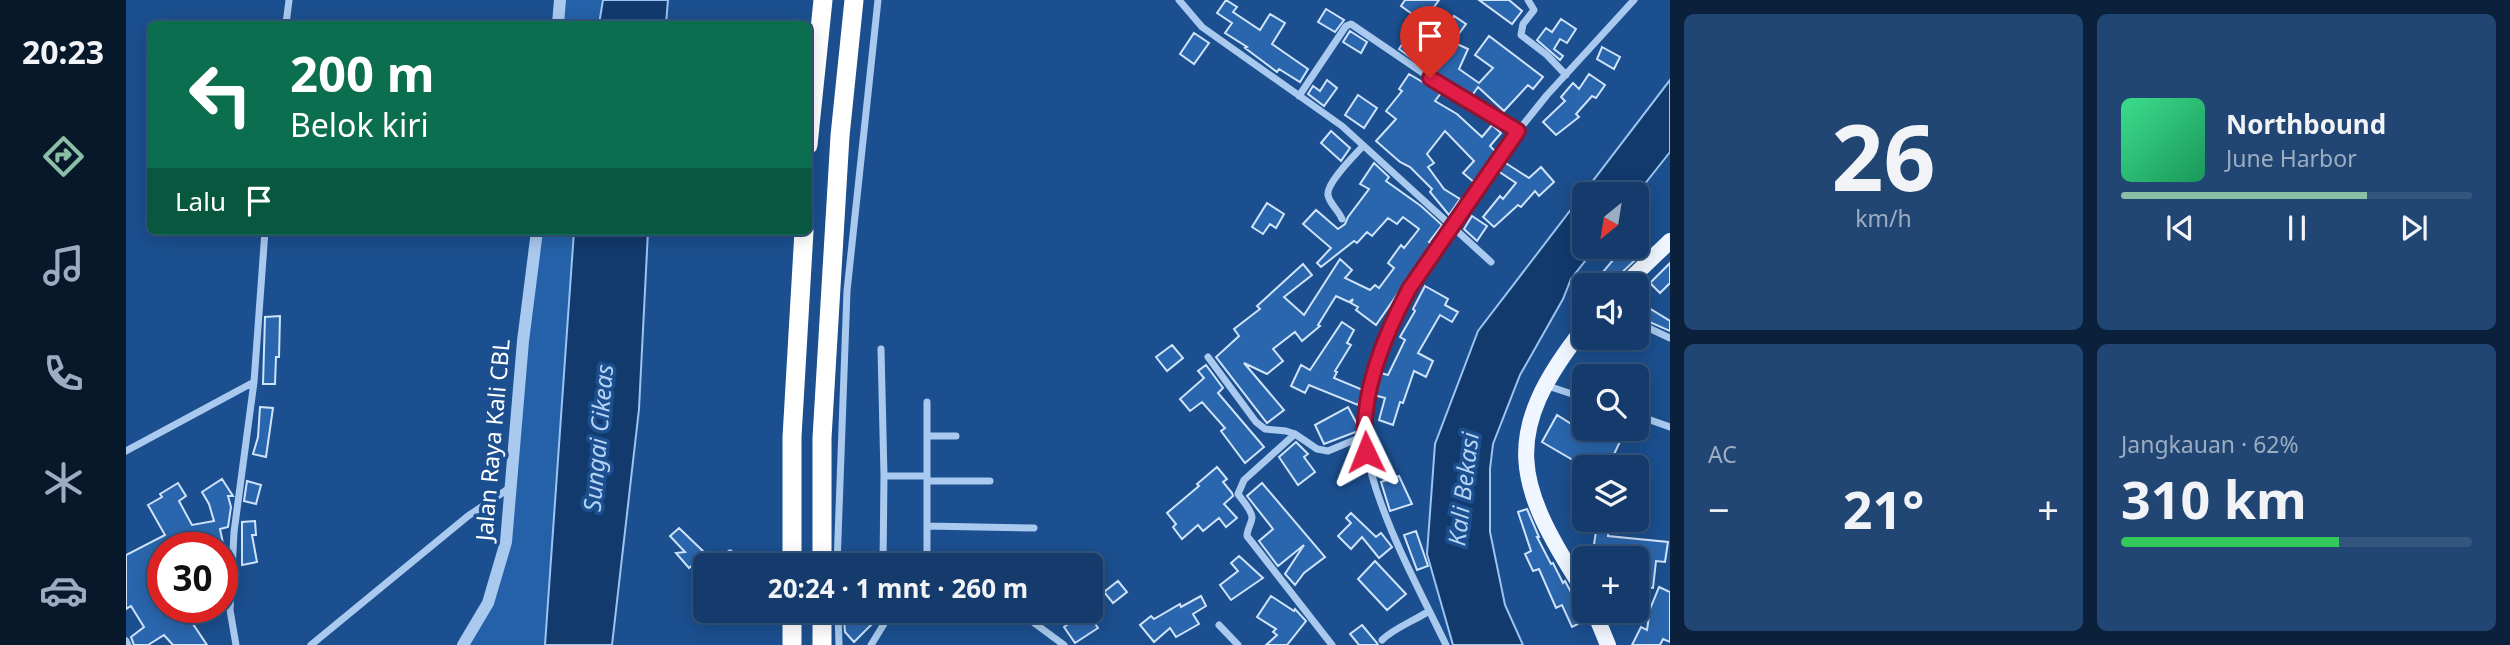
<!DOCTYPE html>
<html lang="id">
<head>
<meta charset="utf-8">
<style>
	body { margin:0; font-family:"Noto Sans",sans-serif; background:#214673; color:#f1f3f6; height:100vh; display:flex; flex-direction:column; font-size:26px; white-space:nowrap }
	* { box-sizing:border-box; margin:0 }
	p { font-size:23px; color:#9dadc1 }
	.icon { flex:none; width:38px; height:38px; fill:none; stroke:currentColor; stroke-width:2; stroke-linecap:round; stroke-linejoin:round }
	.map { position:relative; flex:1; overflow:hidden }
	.panel { display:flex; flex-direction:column; gap:14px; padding:14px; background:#0b203b; width:840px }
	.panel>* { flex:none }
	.guide { position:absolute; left:21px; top:21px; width:665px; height:214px; border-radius:10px; box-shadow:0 4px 18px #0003,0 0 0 2px #33557e; background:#0b6e4f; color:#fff; overflow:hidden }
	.needle { width:46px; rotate:210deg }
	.tools { position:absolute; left:1446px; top:182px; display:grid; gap:14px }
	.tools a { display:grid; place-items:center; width:77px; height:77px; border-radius:10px; background:#143b6b; box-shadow:0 4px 18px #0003,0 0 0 2px #33557e; font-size:35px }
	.speed { position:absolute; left:21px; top:532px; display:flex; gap:14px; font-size:35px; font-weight:700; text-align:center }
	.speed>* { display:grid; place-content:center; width:91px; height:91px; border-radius:50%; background:#143b6b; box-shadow:0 4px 18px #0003,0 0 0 2px #33557e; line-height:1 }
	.speed .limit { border:10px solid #d22; background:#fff; color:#111 }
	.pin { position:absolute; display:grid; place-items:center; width:60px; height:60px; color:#fff; margin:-72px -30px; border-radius:50% 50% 50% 0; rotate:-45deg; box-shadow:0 0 7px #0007 }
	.pin .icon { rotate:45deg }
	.me { position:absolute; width:77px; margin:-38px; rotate:358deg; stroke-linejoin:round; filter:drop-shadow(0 0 5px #0008) }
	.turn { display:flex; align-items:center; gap:24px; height:147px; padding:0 28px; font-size:32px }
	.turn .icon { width:91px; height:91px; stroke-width:2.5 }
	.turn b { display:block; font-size:49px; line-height:60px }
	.then { display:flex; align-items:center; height:66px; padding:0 28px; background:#0003; gap:14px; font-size:26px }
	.big { font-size:52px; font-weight:700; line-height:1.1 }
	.panel .card { flex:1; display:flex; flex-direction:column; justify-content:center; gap:10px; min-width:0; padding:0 24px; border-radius:10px; background:#214673 }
	.panel .dial { align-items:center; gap:0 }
	.dial b { font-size:91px; line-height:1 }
	.song { display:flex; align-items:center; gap:21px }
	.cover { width:84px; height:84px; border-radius:10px; background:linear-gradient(135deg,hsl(150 70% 55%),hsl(150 70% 35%)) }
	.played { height:7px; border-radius:4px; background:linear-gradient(90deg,#8abfa5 70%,#33557e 70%) }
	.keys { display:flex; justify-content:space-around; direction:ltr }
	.heat { display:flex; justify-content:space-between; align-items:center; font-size:38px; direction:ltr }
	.charge { height:10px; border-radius:5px; background:linear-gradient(90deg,#34c759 62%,#33557e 0) }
	.panel .tiles { flex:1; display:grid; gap:14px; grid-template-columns:repeat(2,1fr) }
	.trip { position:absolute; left:567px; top:553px; width:410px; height:70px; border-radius:10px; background:#143b6b; box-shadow:0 4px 18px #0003,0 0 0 2px #33557e; font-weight:700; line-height:70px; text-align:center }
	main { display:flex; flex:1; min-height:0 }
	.dock { display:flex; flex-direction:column; width:126px; justify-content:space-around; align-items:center; background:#08182b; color:#9dadc1 }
	.dock .icon { width:49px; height:49px }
	.dock .current { color:#8abfa5 }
	.dock b { font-size:32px; color:#f1f3f6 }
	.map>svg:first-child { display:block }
</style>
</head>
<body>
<main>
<nav class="dock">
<b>20:23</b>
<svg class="icon current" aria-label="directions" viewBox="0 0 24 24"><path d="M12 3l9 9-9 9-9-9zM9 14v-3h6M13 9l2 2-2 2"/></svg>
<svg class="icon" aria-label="music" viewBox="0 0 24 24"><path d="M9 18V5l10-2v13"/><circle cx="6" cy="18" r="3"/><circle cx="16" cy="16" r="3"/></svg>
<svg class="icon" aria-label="phone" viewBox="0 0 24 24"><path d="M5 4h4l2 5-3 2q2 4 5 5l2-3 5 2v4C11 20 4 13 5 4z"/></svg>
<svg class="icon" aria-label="climate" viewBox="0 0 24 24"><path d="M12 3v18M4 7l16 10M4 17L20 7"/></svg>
<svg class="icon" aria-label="car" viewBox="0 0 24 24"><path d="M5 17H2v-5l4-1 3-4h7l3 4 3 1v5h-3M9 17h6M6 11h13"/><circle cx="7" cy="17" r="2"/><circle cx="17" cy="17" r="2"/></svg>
</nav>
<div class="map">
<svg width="1544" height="645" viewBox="0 0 1544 645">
	<rect width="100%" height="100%" fill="#1b4f8f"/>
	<path fill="#2461a8" d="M440,0H477L473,24H437Z
		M411,231H451L442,317L419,645H337L358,611L380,542Z"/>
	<path fill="#123a6d" stroke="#9cc4f0" stroke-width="2" d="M477,0H542L540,24H473Z
		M1544,80V152L1510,195L1458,194V247H1470L1445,279L1437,299L1394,375L1367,444L1364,469V532L1379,605L1397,645H1327L1301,554L1309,444L1352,331Z
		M448,231H522L513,409L486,645H419Z"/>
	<path fill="#2a66ad" stroke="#cfe3fa" stroke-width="2" d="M1100,0L1111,7L1107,12L1134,30L1144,14L1159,23L1146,44L1182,69L1174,82L1153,69L1151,72L1119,48L1121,47L1099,33L1106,23L1091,13Z
		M1279,0H1313L1306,10L1324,22L1328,16L1340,24L1327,42L1342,49L1333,69L1353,83L1367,68L1349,55L1363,36L1417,77L1407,89L1402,85L1378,111L1352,87L1345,97L1306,72L1312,63L1294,51L1288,60L1273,49L1293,19L1275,6Z
		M1353,0H1383L1396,11L1386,24Z
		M1200,9L1218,20L1209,32L1192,22Z
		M1435,19L1450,29L1441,43L1434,39L1428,49L1437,56L1434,60L1411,40L1420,28L1426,32Z
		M1224,31L1241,42L1235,53L1217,42Z
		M1068,33L1083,43L1068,64L1054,54Z
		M1476,47L1494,57L1488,69L1471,59Z
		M1283,74L1315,93L1309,101L1331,114L1356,137L1366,125L1375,133L1364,146L1370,152L1349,183L1337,173L1348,161L1319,131L1301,154L1308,163L1302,167L1318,189L1334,199L1323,215L1304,192L1306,189L1284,167L1274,162L1250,141L1270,119L1260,111L1276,91L1273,89Z
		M1463,74L1479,85L1470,98L1466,96L1450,114L1453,117L1430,135L1417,122L1439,101L1435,97L1447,83L1453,89Z
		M1201,80L1211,88L1198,106L1182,94L1187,86L1194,91Z
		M1232,95L1251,108L1238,128L1219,115Z
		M1205,131L1224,148L1215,161L1195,143Z
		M1378,162L1403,178L1415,167L1428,182L1413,196L1409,191L1395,207L1392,205L1368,227L1357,217L1374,196L1377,199L1390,183L1372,171Z
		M1248,163L1263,177L1260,181L1295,206L1316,225L1303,242L1306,244L1250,325L1230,310L1232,307L1225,303L1227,299L1223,302L1210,296L1192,325L1194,326L1176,341L1169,332L1147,349L1157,361L1141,374L1118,363L1158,410L1141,423L1090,357L1113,336L1108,329L1134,309L1131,306L1177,264L1186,275L1158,297L1178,315L1214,259L1226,270L1219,278L1244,290L1249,285L1253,288L1268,268L1262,263L1275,245L1278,248L1293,229L1277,217L1271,224L1262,218L1246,236L1241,232L1231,243L1228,241L1195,267L1191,263L1205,248L1177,224L1190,210L1212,229L1219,224L1222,217L1243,189L1234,184Z
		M1141,203L1158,214L1150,228L1144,224L1137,234L1126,227Z
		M1346,216L1361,226L1351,241L1338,229Z
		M1498,247H1523L1491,277L1488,285H1466Z
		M1544,263V283L1534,293L1524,283Z
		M1299,286L1322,299L1319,305L1332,312L1326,322L1314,315L1292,353L1307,361L1300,377L1288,371L1277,403L1274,402L1267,425L1253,420L1259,398L1248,395L1251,385L1255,373L1262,375L1279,340L1274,337L1289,311L1287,309Z
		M1510,300L1544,321V331L1510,316Z
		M154,316L153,357H150L149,384H137L139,317Z
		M1216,322L1228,330L1221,343L1225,345L1209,371L1211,372L1208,378L1237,390L1232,405L1183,385L1179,393L1165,386L1175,365L1184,370Z
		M1046,345L1057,358L1041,371L1030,357Z
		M1080,365L1097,388L1092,393L1138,447L1119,463L1095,431L1099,428L1076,402L1064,411L1054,399L1078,378L1072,371Z
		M1458,406V429H1500L1482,467H1475L1462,461L1459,467L1416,442L1431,415L1447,425Z
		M134,407L147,408L140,457L127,454L132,437Z
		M1222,407L1232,426V431L1198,444L1189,425Z
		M1170,442L1182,454L1178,457L1189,472L1172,485L1153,457Z
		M1091,467L1101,479L1097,482L1106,493L1107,496L1098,504L1111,518L1100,527L1093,518L1077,531L1072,525L1056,539L1047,527L1050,524L1041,513L1073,486L1071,484Z
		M1273,476L1286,504L1264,511L1255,482Z
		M96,479L107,496H102L105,507L102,527L94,529L98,548H37V607H43L48,615L57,609L81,645H47L38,635L22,645H8L5,637L18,627L5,606L0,609V555L39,535L22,505L36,497L34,494L52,483L60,496L53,501L66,525L88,521L83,504L76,492Z
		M121,481L135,485L130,504L118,501Z
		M1136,483L1199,557L1178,573L1169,585L1159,574L1178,545L1152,566L1133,541L1147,529L1121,496Z
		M1401,509L1413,537H1411L1425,564L1427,563L1437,583L1439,581L1460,620L1446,627L1436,605L1430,608L1413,569L1407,571L1399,554L1405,551L1392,512Z
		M1225,513L1250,537L1255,533L1266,547L1253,558L1236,537L1225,549L1212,536L1225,523L1220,518Z
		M129,521L130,535H126L131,562L116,565V522Z
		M1471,525L1483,527L1482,536L1542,542L1539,562L1530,561L1527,588L1510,586V558H1460L1467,551Z
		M553,528L580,554L563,568L550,553L559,552L544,536Z
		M1290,531L1302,566L1291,570L1278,535Z
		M1113,556L1137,578L1105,600L1094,585L1112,571L1105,563Z
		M1249,561L1280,594L1261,610L1232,579Z
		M992,581L1001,592L987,603L978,592Z
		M1533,587L1544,592V642L1537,639L1534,645H1506L1515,627L1521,630L1524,609Z
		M1075,596L1080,606L1067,614L1073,624L1050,637L1044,628L1028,642L1014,625L1025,616L1028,619L1054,604L1055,607Z
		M1145,596L1168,611L1169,609L1180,621L1161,645H1140L1151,635L1147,632L1150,629L1131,617Z
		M728,611H732L746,624L728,642L719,632L718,620Z
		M961,612L972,628L949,643L938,627Z
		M1236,625L1251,643L1252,645H1233L1224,634Z"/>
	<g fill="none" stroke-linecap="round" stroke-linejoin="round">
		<path stroke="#a9c9ee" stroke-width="7" d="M1053,0L1076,27L1216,126L1365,262
			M1402,0L1408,10L1397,24L1395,35L1421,55L1440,75
			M160,24L163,0
			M1173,96L1220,26L1225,24L1325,92L1392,131
			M1216,219C1213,211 1203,203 1202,195C1200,183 1229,155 1237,146
			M1510,322L1544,338
			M755,349L758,476
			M1082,357L1130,422L1139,429L1160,431L1169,434L1191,449L1202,451L1238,436
			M1419,385L1458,398
			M801,402V565
			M1510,415L1544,427
			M1169,434L1118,480L1112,494C1116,500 1125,509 1126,517C1126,523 1121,529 1121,536L1206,645
			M801,436H830
			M0,451L128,382
			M801,481H864
			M801,526L908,528
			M604,553L616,565
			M711,565L721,291L752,0
			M757,565L758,476H801
			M712,611L713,645
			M892,611L938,645
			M1093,625L1112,645
			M1256,640C1268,628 1288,621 1303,611
			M0,641L2,645
			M110,645L104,610L108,532L128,382L139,231
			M185,645L342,516L385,487
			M745,645L766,611
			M1320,645C1295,593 1268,544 1250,489C1245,472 1239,454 1238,437C1235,391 1262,328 1283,289L1392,131L1421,95L1508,0"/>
		<path stroke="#a9c9ee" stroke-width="12" d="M432,24L434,0
			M337,645L362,603L380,542L397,341L411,231"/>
		<path stroke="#f0f6ff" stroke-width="16" d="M1498,285L1544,241
			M1458,328C1374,434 1388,483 1458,591
			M1468,611L1482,645"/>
		<path stroke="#fff" stroke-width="19" d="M682,145L697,0
			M666,565V437L678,231
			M696,565V438L714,136L728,0
			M666,645V611
			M696,645V611"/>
	</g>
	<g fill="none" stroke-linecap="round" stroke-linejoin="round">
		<g stroke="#92132f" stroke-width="18">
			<path id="route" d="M1240,452C1232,398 1258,336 1283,289L1392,131L1304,78"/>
		</g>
		<use href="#route" stroke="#e11d48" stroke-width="12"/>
	</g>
	<g text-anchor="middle" stroke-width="7" stroke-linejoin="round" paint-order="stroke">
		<g font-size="23" fill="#fff" stroke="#1b4f8f">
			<text transform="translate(367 440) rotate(-85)" y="8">Jalan Raya Kali CBL</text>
		</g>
		<g font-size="24" font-style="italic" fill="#b5d3f5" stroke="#1b4f8f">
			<text transform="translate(473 438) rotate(-85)" y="8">Sungai Cikeas</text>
			<text transform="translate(1338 489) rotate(-83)" y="8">Kali Bekasi</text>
		</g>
	</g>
</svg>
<div class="tools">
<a><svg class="needle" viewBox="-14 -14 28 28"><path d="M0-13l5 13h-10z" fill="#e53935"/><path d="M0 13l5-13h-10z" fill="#9dadc1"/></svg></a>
<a><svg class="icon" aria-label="sound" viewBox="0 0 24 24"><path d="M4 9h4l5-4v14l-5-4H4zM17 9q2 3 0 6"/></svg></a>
<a><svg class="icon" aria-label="search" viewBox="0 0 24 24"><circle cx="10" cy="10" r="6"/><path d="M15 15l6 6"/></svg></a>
<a><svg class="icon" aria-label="layers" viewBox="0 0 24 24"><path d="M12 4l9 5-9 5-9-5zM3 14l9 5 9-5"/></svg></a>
<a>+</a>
</div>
<div class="speed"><div class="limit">30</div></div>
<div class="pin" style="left:1304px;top:78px;background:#d93025"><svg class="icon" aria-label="arrive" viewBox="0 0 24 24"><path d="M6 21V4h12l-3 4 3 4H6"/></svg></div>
<svg class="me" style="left:1240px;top:452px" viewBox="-20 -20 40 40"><path d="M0-17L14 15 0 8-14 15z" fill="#e11d48" stroke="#fff" stroke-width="4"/></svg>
<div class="trip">20:24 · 1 mnt · 260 m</div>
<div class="guide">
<div class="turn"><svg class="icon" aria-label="left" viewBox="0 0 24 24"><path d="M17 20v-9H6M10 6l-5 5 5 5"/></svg><div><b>200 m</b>Belok kiri</div></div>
<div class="then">Lalu<svg class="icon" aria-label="arrive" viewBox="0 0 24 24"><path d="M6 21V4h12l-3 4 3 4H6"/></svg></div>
</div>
</div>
<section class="panel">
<div class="tiles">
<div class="card dial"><b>26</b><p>km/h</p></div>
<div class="card">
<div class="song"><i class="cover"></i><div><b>Northbound</b><p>June Harbor</p></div></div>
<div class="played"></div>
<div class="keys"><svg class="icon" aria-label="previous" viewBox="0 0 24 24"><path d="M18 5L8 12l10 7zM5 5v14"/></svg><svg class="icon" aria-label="pause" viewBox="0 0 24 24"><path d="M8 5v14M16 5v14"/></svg><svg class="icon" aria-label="next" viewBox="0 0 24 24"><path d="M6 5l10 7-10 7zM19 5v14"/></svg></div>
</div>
<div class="card"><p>AC</p>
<div class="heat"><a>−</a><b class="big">21°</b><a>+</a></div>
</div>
<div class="card"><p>Jangkauan · 62%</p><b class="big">310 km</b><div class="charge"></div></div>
</div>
</section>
</main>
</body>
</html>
